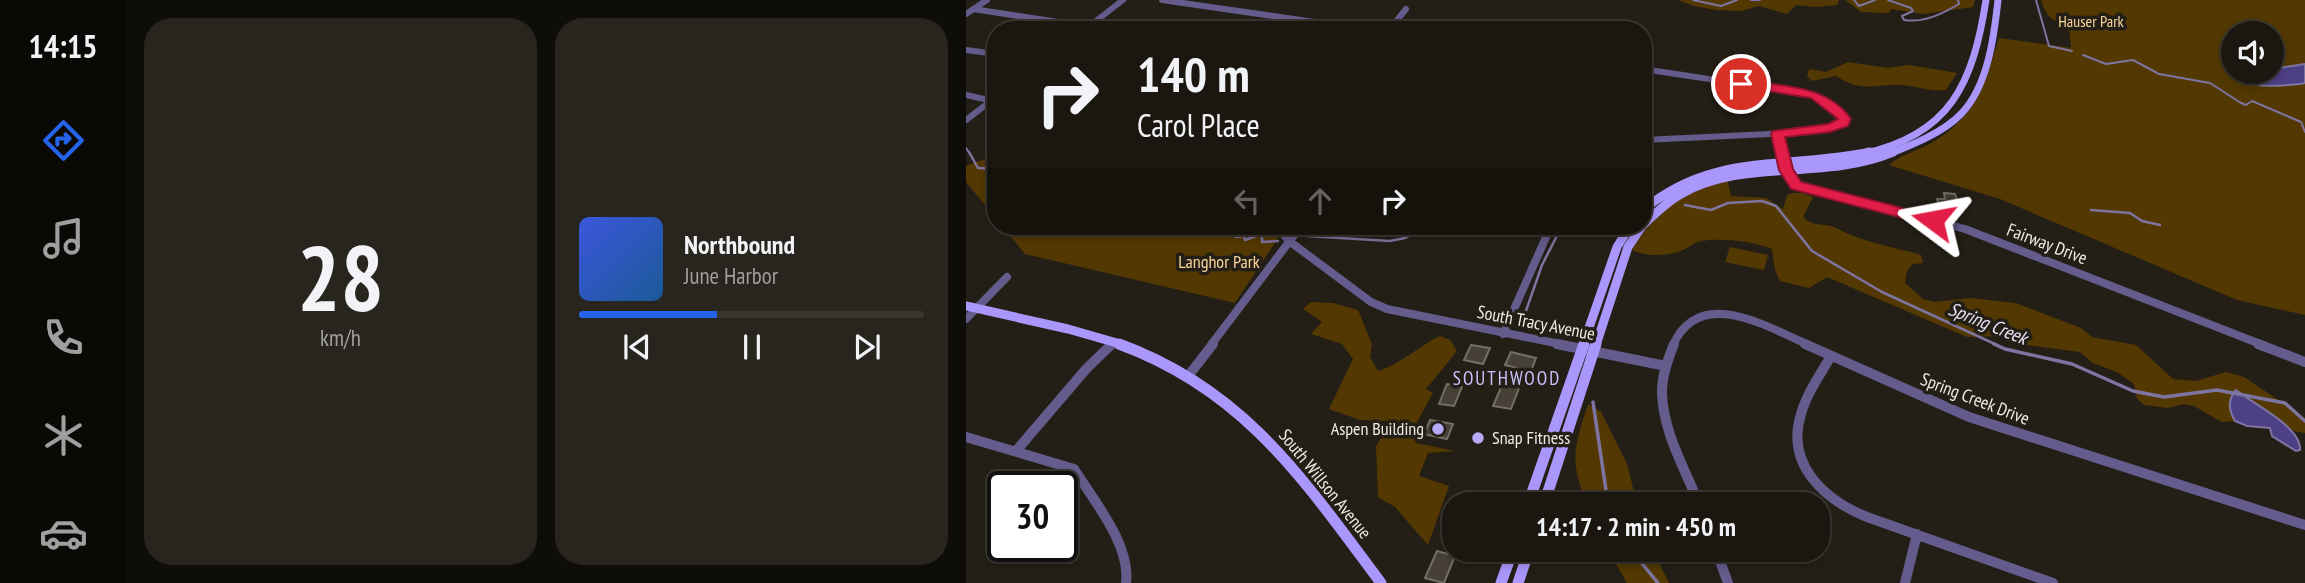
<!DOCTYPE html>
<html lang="en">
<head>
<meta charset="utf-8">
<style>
	body { margin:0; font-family:"PT Sans Narrow",sans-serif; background:#28241e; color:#f1f3f6; height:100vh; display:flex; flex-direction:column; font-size:26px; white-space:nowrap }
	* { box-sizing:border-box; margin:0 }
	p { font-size:23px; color:#a09f9f }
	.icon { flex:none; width:38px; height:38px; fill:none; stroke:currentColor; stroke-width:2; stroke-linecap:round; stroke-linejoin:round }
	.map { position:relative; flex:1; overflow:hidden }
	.sheet { display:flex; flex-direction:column; gap:18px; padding:18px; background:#0f0d09; width:840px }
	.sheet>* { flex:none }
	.hud { position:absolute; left:21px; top:21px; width:665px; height:214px; border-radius:28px; box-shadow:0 4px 10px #0003,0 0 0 2px #393630; background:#1b1710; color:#f1f3f6; overflow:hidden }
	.fabs { position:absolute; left:1255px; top:21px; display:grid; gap:14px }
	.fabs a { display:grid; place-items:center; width:63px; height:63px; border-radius:50%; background:#1b1710; box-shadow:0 4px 10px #0003,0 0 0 2px #393630; font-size:35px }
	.speed { position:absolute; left:21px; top:471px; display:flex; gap:14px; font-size:35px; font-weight:700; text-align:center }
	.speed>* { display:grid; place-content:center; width:91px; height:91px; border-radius:50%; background:#1b1710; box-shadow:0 4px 10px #0003,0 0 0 2px #393630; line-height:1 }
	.speed .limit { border:4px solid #111; border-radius:10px; background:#fff; color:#111 }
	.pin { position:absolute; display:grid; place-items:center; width:60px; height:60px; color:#fff; margin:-30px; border:4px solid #fff; border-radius:50%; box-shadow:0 2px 7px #0007 }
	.me { position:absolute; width:77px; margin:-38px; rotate:283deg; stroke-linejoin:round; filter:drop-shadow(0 0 5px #0008) }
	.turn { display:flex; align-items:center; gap:24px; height:147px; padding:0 35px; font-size:32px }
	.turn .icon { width:91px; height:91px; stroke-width:2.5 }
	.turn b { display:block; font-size:49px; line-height:60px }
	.lanes { display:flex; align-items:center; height:66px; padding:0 35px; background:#0003; justify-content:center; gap:35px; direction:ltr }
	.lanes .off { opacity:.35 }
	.sheet .tile { flex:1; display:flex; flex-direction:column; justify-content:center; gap:10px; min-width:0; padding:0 24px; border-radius:28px; background:#28241e }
	.sheet .dial { align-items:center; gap:0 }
	.dial b { font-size:91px; line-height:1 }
	.song { display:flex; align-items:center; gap:21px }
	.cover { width:84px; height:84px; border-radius:10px; background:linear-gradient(135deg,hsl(230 70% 55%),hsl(210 70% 35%)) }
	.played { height:7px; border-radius:4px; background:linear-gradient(90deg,#2563eb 40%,#393630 40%) }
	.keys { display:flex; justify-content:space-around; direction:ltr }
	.sheet .tiles { flex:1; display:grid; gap:18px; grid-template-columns:repeat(2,1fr) }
	.trip { position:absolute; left:476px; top:492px; width:388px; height:70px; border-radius:28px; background:#1b1710; box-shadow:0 4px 10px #0003,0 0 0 2px #393630; font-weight:700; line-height:70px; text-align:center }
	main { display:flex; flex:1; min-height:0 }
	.dock { display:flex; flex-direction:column; width:126px; justify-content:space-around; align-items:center; background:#0b0906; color:#a09f9f }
	.dock .icon { width:49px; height:49px }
	.dock .active { color:#2563eb }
	.dock b { font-size:32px; color:#f1f3f6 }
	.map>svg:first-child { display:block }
</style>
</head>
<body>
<main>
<nav class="dock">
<b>14:15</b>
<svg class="icon active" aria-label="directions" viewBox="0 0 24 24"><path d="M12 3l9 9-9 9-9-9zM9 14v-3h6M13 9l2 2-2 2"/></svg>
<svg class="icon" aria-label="music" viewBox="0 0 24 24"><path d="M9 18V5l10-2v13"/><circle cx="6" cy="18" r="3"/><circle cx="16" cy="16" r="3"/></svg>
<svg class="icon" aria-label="phone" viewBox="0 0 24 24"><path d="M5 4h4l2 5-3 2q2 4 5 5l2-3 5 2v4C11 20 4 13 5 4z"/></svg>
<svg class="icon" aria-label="climate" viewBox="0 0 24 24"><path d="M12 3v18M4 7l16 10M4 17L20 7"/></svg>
<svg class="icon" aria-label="car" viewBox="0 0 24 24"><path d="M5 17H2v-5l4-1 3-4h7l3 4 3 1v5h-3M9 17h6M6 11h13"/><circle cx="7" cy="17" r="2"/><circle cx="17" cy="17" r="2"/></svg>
</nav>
<section class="sheet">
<div class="tiles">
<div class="tile dial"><b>28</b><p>km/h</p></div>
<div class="tile">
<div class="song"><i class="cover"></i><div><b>Northbound</b><p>June Harbor</p></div></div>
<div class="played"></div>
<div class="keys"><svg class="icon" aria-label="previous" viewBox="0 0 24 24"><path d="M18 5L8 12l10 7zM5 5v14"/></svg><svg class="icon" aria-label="pause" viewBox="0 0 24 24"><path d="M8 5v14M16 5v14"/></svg><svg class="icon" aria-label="next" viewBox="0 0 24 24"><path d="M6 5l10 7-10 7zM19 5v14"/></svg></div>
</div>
</div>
</section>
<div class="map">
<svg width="1339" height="583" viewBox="0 0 1339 583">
	<rect width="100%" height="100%" fill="#241f16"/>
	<path fill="#533901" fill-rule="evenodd" d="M712,0H873L871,5L850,7L830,5L821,14L793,6L775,11L750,10L728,6Z
		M879,0H1009L1007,7L957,14L925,9L923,13L895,12Z
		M1075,0H1339V315L1271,300L1034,199L923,165C935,154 953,151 967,142C1011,116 1019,83 1033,38L1105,48L1103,26C1086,21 1080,17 1075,0ZM1267,33H1306V72H1267Z
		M882,62L922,68L943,65L991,73L980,90C965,92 950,86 935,85C907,84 897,93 870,76L846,81L841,76L843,69L860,72Z
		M30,155V218L0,182V166Z
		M761,178L765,196L800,198L817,209L821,195C830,191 838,193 847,197L837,217C846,228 861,222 872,229C896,242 928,247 955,255L957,263L947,264L941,271L939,283L957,299L969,302L1004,298L1050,303L1115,328L1126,337L1170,345L1207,379L1230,381L1260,372L1278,377L1339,418V433L1328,431L1270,391L1266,414L1269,421L1256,422L1228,406L1218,404L1202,408L1178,405L1171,399L1168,384L1151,372L1127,363L1114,352L1053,344L1037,336L1001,337L861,277L843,288L814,281L809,270L806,249C785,241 757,238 735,241C727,243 722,248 715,251C700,256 679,257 666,250C691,204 716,197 761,178Z
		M36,226H311L316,232L269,303L59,254Z
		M764,247L802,255L798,270L759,262Z
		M345,302L367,303L392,310L406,344L404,357L412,371C437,363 451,347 474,336L484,340L491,351L460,389L467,393L446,431L450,443L489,451L462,453L453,476L483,486L462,545L429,507L412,497L410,446L421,429V421L394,420L363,409L387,359L376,344L345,334L356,322L337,309Z
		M622,404L635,412L661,464L671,504H621C603,460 608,448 622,404Z
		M642,550H687L703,583H661Z"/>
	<path fill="#4e4084" stroke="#7e74a1" stroke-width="2" d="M1339,64V83L1334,84C1317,85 1283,91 1271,75L1274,72H1306V69Z
		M1270,390C1287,404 1336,427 1334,450L1330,451L1306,436L1304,428L1281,426L1269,421C1263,411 1261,400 1270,390Z"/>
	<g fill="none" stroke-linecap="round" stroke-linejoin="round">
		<path stroke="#7e74a1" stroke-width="2" d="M727,0L755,6L771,0
			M785,0H794
			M888,0L893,6L909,0
			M922,0L945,8L947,11L936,16L938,20C958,23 976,14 993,4L992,0
			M1070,0L1083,46L1106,51
			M1117,55L1140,64L1167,60L1193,74L1244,83L1275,103L1280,105L1286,101L1335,122L1339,132
			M0,148L4,154"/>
		<path stroke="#7e74a1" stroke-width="2.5" d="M3,152L12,168L30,169
			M719,205L745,210L762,203L796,201L810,206L846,251L916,292L1031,345
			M1125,210L1164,213L1176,221L1194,225
			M251,226V230L269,232L270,237L278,236L279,240L296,234V242L312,241
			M480,226V231L485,234L499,226
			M596,226L576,265L555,325L602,334
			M340,236L424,241L439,238L463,226"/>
		<path stroke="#7e74a1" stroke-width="3.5" d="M1028,344L1039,349L1106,364L1167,391L1198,397L1251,390L1319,403L1339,421
			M627,402L642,504
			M665,550L692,583"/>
	</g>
	<path fill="#464036" stroke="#746e64" stroke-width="2" d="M978,193L989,194L995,213H981L979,206L973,205L971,199H979Z
		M505,345L524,348L517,364L498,360Z
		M545,352L570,358L565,371L562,370L557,384L555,383L545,409L527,406L536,385L544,386L551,368L539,365Z
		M481,384L496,387L488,406L473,404Z
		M464,420L487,424L481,439L458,434Z
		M471,551L489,556L478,583L459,578Z"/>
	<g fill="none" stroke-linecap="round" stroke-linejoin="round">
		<path stroke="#635c8c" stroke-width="6" d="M196,0L404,30
			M7,9L145,30
			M0,14L21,0
			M121,28L157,0
			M423,30L440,9
			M0,50L30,54
			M677,69L849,95L873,111L879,119L878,123L845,132L677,140
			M0,95L27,101
			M0,120L30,97
			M811,134L816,154"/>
		<path stroke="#635c8c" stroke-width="8" d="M816,152L820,170L830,185L999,229L1297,345
			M316,232L323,241L405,302L421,309L599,345
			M0,319L41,277
			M537,334L585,226
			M144,345L147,343
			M245,345L335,226
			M707,345C734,285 801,327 843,345"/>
		<path stroke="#635c8c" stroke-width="10" d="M591,344L700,366
			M708,344C702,359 696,375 696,391C696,430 719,469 733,504
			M839,344L1003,417L1339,525
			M1292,344L1339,362
			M865,356C854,375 841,393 835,414C819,465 859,500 901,517L1087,583
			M223,375L247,344
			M0,437L108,469C128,501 165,545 160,583
			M50,451L121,368L146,344
			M750,550L762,583
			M939,583L951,534"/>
		<path stroke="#a997fc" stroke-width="7" d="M896,154C985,135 1007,83 1020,0
			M923,154C946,145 978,132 995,114C1022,86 1028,37 1032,0"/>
		<path stroke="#a997fc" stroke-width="9" d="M677,210C748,151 820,170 904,152
			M677,225C689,214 700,202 715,194C777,158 858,181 927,152
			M0,306L102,329L158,345
			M617,345L651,247L664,226
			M630,345L662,247L676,226"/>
		<path stroke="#a997fc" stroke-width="11" d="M153,344C279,390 338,480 415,583
			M562,504L618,344
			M578,504L630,344
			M535,583L547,550
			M552,583L563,550"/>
	</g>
	<path fill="#e11d48" stroke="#92132f" stroke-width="2" d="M775,80C813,86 861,84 885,119L882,126L864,132L819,137L827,169L835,182L972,217L974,220L972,224L967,226L825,189L813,170L805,134L807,131L862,124L872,119L845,98L771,86V81Z"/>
	<g fill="#b7abf8" stroke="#241f16" stroke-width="2.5">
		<circle cx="472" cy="429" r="7"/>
		<circle cx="512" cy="438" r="7"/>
	</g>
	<g text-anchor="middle" stroke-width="7" stroke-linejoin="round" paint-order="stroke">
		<g font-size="16" fill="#f9d69c" stroke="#241f16">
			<text x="1125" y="27">Hauser Park</text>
		</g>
		<g font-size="18" fill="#efece6" stroke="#241f16">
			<text transform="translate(1081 244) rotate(21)" y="6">Fairway Drive</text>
			<text transform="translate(570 323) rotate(11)" y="6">South Tracy Avenue</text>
			<text transform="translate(1009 399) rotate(21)" y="6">Spring Creek Drive</text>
			<text transform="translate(359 484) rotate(51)" y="6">South Willson Avenue</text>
		</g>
		<g font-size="18" fill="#f9d69c" stroke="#241f16">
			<text x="253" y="268">Langhor Park</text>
		</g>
		<g font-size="18" fill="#efece6" stroke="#241f16" text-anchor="end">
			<text x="458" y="435">Aspen Building</text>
			<text x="526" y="444" text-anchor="start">Snap Fitness</text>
		</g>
		<g font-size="19" font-style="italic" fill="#e4e2f6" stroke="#241f16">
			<text transform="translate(1022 323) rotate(22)" y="7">Spring Creek</text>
		</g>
		<g font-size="19" letter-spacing="2" fill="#cbc3fd" stroke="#241f16">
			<text x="541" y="385">SOUTHWOOD</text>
		</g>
	</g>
</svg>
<div class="fabs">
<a><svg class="icon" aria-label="sound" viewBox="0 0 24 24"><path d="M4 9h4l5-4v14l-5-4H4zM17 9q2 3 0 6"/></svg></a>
</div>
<div class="speed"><div class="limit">30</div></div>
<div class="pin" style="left:775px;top:84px;background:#d93025"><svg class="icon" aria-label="arrive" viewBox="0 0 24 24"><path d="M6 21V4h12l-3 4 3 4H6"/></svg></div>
<svg class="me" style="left:967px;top:220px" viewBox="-20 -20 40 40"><path d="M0-17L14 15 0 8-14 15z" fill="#e11d48" stroke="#fff" stroke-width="4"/></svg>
<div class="trip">14:17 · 2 min · 450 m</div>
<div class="hud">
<div class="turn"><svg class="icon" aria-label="right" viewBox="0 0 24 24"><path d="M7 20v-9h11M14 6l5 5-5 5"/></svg><div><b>140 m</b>Carol Place</div></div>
<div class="lanes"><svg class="icon off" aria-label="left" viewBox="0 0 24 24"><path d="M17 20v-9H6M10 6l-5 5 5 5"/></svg><svg class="icon off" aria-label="ahead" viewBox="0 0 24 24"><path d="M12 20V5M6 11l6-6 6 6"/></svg><svg class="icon" aria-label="right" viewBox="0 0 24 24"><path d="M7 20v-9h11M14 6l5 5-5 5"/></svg></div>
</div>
</div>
</main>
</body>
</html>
